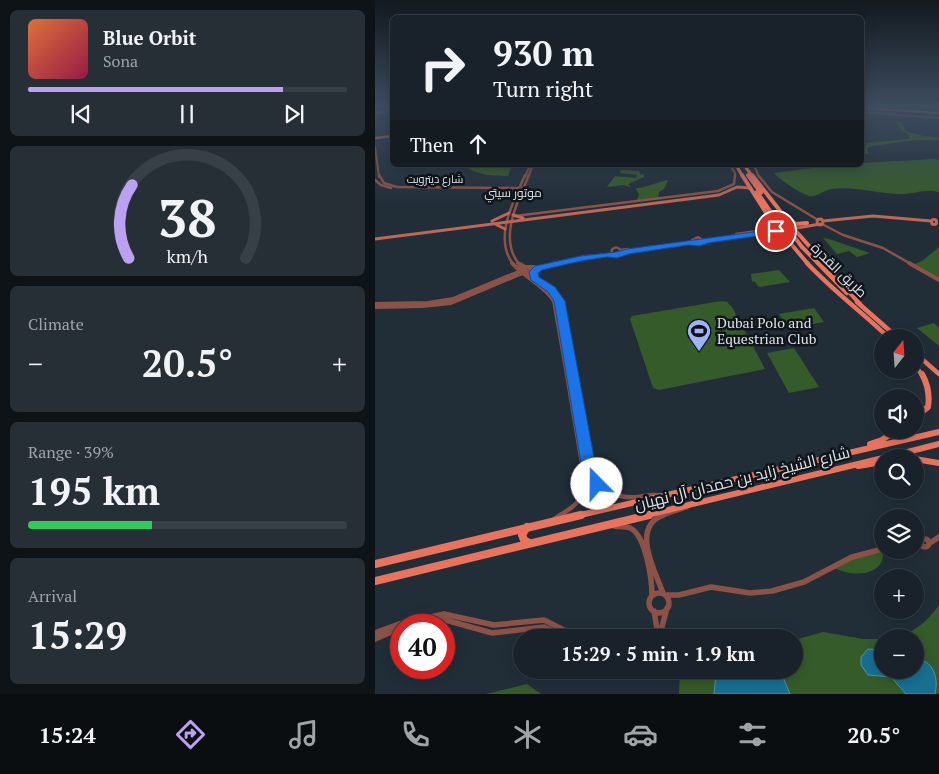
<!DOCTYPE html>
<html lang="en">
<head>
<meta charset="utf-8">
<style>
	body { margin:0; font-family:"PT Serif",Cairo,serif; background:#262f36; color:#f1f3f6; height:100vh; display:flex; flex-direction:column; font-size:19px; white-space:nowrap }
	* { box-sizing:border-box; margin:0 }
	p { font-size:16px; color:#9fa4a8 }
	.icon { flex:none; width:28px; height:28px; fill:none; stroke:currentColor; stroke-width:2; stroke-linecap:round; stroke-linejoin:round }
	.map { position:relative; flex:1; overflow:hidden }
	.sheet { display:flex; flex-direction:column; gap:10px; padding:10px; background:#0e1317; width:375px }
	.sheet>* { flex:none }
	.hud { position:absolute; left:15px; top:15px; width:474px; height:152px; border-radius:8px; box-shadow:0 2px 12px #0003,0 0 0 1px #373f47; background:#19222a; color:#f1f3f6; overflow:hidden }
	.needle { width:32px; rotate:17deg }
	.buttons { position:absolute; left:499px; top:329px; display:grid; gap:10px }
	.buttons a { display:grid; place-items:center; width:50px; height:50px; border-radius:50%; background:#19222a; box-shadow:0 2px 12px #0003,0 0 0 1px #373f47; font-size:25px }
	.speed { position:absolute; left:15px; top:614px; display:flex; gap:10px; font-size:25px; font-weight:700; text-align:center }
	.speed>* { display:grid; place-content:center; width:65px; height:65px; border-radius:50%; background:#19222a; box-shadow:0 2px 12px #0003,0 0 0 1px #373f47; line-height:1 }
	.speed .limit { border:8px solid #d22; background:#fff; color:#111 }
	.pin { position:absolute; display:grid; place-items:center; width:42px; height:42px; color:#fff; margin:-21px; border:2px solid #fff; border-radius:50%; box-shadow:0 1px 5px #0007 }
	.me { position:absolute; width:55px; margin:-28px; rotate:338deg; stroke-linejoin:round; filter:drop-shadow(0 0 4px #0008) }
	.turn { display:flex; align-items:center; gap:18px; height:105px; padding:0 20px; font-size:22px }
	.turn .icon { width:65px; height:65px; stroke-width:2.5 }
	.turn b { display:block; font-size:35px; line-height:42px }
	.then { display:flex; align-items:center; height:48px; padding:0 20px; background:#0003; gap:10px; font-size:19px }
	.big { font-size:38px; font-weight:600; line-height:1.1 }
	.sheet .card { flex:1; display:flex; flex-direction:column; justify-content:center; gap:8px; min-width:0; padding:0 18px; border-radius:8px; background:#262f36 }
	.sheet .dial { align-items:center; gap:0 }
	.dial svg { height:130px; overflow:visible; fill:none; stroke:#373f47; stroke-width:7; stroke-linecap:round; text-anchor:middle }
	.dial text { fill:#f1f3f6; stroke:none }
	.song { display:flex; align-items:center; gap:15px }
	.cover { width:60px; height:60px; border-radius:8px; background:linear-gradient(135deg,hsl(20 70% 55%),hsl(340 70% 35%)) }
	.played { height:5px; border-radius:2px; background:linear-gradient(90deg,#bca0f2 80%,#373f47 80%) }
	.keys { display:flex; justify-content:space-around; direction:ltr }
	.heat { display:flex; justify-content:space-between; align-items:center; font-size:28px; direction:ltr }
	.charge { height:8px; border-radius:4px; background:linear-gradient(90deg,#34c759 39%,#373f47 0) }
	.trip { position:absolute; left:138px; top:629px; width:290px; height:50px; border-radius:25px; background:#19222a; box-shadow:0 2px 12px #0003,0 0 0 1px #373f47; font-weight:600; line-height:50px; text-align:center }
	.dock { display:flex; height:80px; justify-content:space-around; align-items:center; background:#0a0e11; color:#9fa4a8 }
	.dock .icon { width:35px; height:35px }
	.dock .active { color:#bca0f2 }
	.dock b { font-size:22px; color:#f1f3f6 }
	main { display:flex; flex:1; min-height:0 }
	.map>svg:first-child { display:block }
</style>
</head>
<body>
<main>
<section class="sheet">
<div class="card">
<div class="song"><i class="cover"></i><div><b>Blue Orbit</b><p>Sona</p></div></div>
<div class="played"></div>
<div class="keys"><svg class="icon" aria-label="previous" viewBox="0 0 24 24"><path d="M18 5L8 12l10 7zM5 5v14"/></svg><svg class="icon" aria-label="pause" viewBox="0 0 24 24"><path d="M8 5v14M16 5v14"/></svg><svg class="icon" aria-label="next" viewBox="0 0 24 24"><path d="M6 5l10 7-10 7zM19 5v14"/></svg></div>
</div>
<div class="card dial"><svg viewBox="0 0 100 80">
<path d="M14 69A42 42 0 1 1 86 69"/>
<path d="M14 69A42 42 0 0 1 16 24" stroke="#bca0f2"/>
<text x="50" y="56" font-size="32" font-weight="700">38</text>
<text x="50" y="72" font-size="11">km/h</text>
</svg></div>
<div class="card"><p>Climate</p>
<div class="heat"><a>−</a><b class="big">20.5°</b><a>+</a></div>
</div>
<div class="card"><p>Range · 39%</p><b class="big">195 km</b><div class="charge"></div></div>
<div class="card"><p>Arrival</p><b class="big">15:29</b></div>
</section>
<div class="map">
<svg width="564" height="694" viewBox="0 0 564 694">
	<rect width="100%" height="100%" fill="#212e38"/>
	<path fill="#355b2a" d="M520,122H527L530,130C541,135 552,137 564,137V140H541L497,146L492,148L494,154H486V148L491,147L492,143L533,139L535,136L527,131Z
		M560,159L564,160V192C550,188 540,194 526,194C502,194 481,186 456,189C449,190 441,198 434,196C425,193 405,180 399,173L460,165H486V163Z
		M93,165H137L133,176L112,175L98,171L91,166Z
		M246,170L264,171L266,175L269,174V177L253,184L256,187L248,185L232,187L240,176L261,178L262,175L245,173Z
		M292,180L293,181L289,189L284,192L283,198L262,200L264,194L260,188C269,189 281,182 292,180Z
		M448,238L454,239L495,253L482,257L474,251L462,254Z
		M564,247V279L537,265L547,261Z
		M404,270L415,282L384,287L379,281L377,282L376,274Z
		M346,301L352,302L357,307L390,369L284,390L278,388L255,319L257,316Z
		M439,308L449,322L413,328L404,314Z
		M559,323L564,328V346L542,328Z
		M419,348L444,387L414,393L392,353Z
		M508,552C510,577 475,577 460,568L469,560Z
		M564,605V694H304L305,670H419V640L448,632L488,639H507L508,670H540V638L518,637C538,634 552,622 564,605Z
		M152,684L166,694H111Z"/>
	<path fill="#176f92" stroke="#5292ac" d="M493,649L507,650L508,670H540V659C558,659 564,678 560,694H531L516,677L493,675L486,665V657Z
		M364,670H405L415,694H339L341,674Z"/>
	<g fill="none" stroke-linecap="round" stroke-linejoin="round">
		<path stroke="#8c5247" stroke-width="2" d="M6,111L10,112L2,113V112Z
			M6,111L15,107
			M486,112L564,118
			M0,147L4,177
			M355,165L360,173V177
			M379,165L384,177
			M150,177L155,165
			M153,177L158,165"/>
		<path stroke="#8c5247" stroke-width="2.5" d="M4,175L9,183L22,187L147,188
			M383,175L397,192L443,220
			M0,180L6,185L16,188
			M140,216L343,191L359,184L360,175
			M447,224L468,235L508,248L536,264
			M361,234L402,228
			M329,241L323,237L317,240L325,243L332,240L405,231
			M236.5 252a4.5 4.5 0 1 1 9 0a4.5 4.5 0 1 1-9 0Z
			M245,250L254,249
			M246,253L319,243
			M138,264C118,237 139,201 150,175
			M144,264C123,238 143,201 154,175
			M176,264L211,256L237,254"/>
		<path stroke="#8c5247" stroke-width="4" d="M137,263C150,278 169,285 179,301L192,375
			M143,263C155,278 175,284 184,301L197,375
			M534,263L564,280
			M145,264L150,267H159
			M0,304L53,303L78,299L146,271
			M0,307L48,306L76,303L145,274L181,263"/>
		<path stroke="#8c5247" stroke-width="4.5" d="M197,374L215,472C225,490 242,499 263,497C271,496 278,493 287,496
			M211,490L214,499L220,500L225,495L224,487
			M184,516C200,506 209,500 210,481L192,374
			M285,516L312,507"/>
		<path stroke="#8c5247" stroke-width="5.5" d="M180,519L186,515
			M239,526C244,527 250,526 255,528C271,535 277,580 277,596
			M546 543a4 4 0 1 1 8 0a4 4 0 1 1-8 0Z
			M555,543L564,537
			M288,593C280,571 255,526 289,515
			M274 603a10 10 0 1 1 20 0a10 10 0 1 1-20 0Z
			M290,595H304L336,587L375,593L397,591L429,582L477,557L508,549
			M38,625L67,619L117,633L169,627L195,638
			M0,633L24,624L69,614L119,625L169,620L205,638
			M278,638L282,629L279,611
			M284,638L292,608
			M0,639L26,628"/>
		<path stroke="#c16554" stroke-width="2.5" d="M0,138L18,136"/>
		<path stroke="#c16554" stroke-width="3" d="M138,215L148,218
			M442 222a3 3 0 1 1 6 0a3 3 0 1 1-6 0Z
			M556.5 222a2.5 2.5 0 1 1 5 0a2.5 2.5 0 1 1-5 0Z
			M117,221L134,213
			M448,221L498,216L556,221
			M122,225L130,229
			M405,231L445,224
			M0,239L344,195L362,187L375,188"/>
		<path stroke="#ea735e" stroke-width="3" d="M361,165L368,177
			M369,165L378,177
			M373,175L374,177"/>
		<path stroke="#ea735e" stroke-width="4" d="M367,175L395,219L433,264
			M373,175L386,193
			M377,175L420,230L450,264
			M382,192L397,214
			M415,220L421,224L432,223
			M387,229L395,227L394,219
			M392,233H402L408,236
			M427,247L444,264"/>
		<path stroke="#ea735e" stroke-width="4.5" d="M432,263C457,290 487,312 514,338
			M443,263L472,293
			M449,263L485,304
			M482,302L523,338
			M540,353L564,374
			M540,365L547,375"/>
		<path stroke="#ea735e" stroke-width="6" d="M540,417L553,407C555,395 553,385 547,374
			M495,444L507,440L521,430
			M509,458L564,444
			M540,459L564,463
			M483,466L508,462
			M201,516L564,432
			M268,516L508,458"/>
		<path stroke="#ea735e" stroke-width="8" d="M152,527L147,535L149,540L154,543
			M0,564L206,515
			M0,581L274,515"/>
		<path fill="#ff8c77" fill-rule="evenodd" d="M486,107L564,112V114L486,109Z"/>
		<path stroke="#ea735e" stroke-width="4" d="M401,213L427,247"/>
	</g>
	<linearGradient id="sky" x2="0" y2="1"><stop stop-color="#12191f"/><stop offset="0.52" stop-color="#3d4c5e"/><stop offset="1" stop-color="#3d4c5e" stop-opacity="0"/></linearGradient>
	<rect width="564" height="204" fill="url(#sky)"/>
	<path fill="#1a73e8" stroke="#114b97" d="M401,229L404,230V233L333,243L325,246L313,245L254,254L242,258L232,257L206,261L167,270L163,273L164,277L180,287L190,301L221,468L229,484L227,488L222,490L217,488L207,469L179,301L173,292L156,280L154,272L160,266L206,256L241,252L252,249Z"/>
	<defs>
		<g id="stadium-pin" transform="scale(1.25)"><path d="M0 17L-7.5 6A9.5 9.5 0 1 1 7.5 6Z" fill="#9fb3fd" stroke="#10151a"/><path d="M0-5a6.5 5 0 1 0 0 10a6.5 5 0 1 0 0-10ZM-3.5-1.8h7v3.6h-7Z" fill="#111"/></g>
	</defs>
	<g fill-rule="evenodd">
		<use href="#stadium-pin" x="324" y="331"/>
	</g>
	<g text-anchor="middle" stroke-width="5" stroke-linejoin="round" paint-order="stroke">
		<g font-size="11" fill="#dae2e9" stroke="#10151a">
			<text x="60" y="183">شارع ديترويت</text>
		</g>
		<g font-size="12" fill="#dae2e9" stroke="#10151a">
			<text x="138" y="197">موتور سيتي</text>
		</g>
		<g font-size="14" fill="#dae2e9" stroke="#10151a">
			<text transform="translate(464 270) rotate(44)" y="5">طريق القدرة</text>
		</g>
		<g font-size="14" fill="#dae2e9" stroke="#10151a" text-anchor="start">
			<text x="342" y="328">Dubai Polo and<tspan x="342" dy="16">Equestrian Club</tspan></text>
		</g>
		<g font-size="16" fill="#dae2e9" stroke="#10151a">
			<text transform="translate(367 478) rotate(-14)" y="6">شارع الشيخ زايد بن حمدان آل نهيان</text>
		</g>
	</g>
</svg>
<div class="buttons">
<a><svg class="needle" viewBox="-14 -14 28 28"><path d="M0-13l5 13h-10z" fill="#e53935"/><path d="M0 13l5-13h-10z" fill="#9fa4a8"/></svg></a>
<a><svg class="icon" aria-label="sound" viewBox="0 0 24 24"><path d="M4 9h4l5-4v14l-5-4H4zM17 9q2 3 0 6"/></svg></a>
<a><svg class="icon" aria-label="search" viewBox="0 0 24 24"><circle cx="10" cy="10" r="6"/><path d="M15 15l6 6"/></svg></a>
<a><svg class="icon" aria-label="layers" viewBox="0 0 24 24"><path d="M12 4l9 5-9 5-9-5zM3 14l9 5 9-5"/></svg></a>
<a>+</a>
<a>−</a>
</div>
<div class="speed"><div class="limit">40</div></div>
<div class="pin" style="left:401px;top:231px;background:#d93025"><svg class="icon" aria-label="arrive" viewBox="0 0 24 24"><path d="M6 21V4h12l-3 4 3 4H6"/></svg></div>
<svg class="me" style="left:222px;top:484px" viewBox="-20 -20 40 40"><circle r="19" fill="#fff"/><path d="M0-13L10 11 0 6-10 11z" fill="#1a73e8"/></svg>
<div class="trip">15:29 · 5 min · 1.9 km</div>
<div class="hud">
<div class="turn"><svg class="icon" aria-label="right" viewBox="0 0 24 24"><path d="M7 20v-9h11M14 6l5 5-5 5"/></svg><div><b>930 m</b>Turn right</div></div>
<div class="then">Then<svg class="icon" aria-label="ahead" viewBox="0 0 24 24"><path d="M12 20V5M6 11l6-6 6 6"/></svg></div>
</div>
</div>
</main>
<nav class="dock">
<b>15:24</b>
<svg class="icon active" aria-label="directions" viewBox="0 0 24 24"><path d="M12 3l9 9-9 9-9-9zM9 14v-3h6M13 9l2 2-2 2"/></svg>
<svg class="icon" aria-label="music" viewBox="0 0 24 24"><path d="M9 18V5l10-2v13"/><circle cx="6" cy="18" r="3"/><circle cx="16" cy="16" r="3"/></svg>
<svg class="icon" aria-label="phone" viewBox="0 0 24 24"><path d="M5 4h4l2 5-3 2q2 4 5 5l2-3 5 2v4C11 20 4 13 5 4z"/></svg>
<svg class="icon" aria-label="climate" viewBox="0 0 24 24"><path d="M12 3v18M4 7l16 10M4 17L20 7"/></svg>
<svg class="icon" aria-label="car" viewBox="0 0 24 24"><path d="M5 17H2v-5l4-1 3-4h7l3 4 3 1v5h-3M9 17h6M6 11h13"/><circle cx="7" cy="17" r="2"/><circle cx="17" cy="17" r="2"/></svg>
<svg class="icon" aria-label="filters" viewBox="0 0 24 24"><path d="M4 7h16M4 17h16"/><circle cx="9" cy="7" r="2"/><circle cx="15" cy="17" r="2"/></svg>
<b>20.5°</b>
</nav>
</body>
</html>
